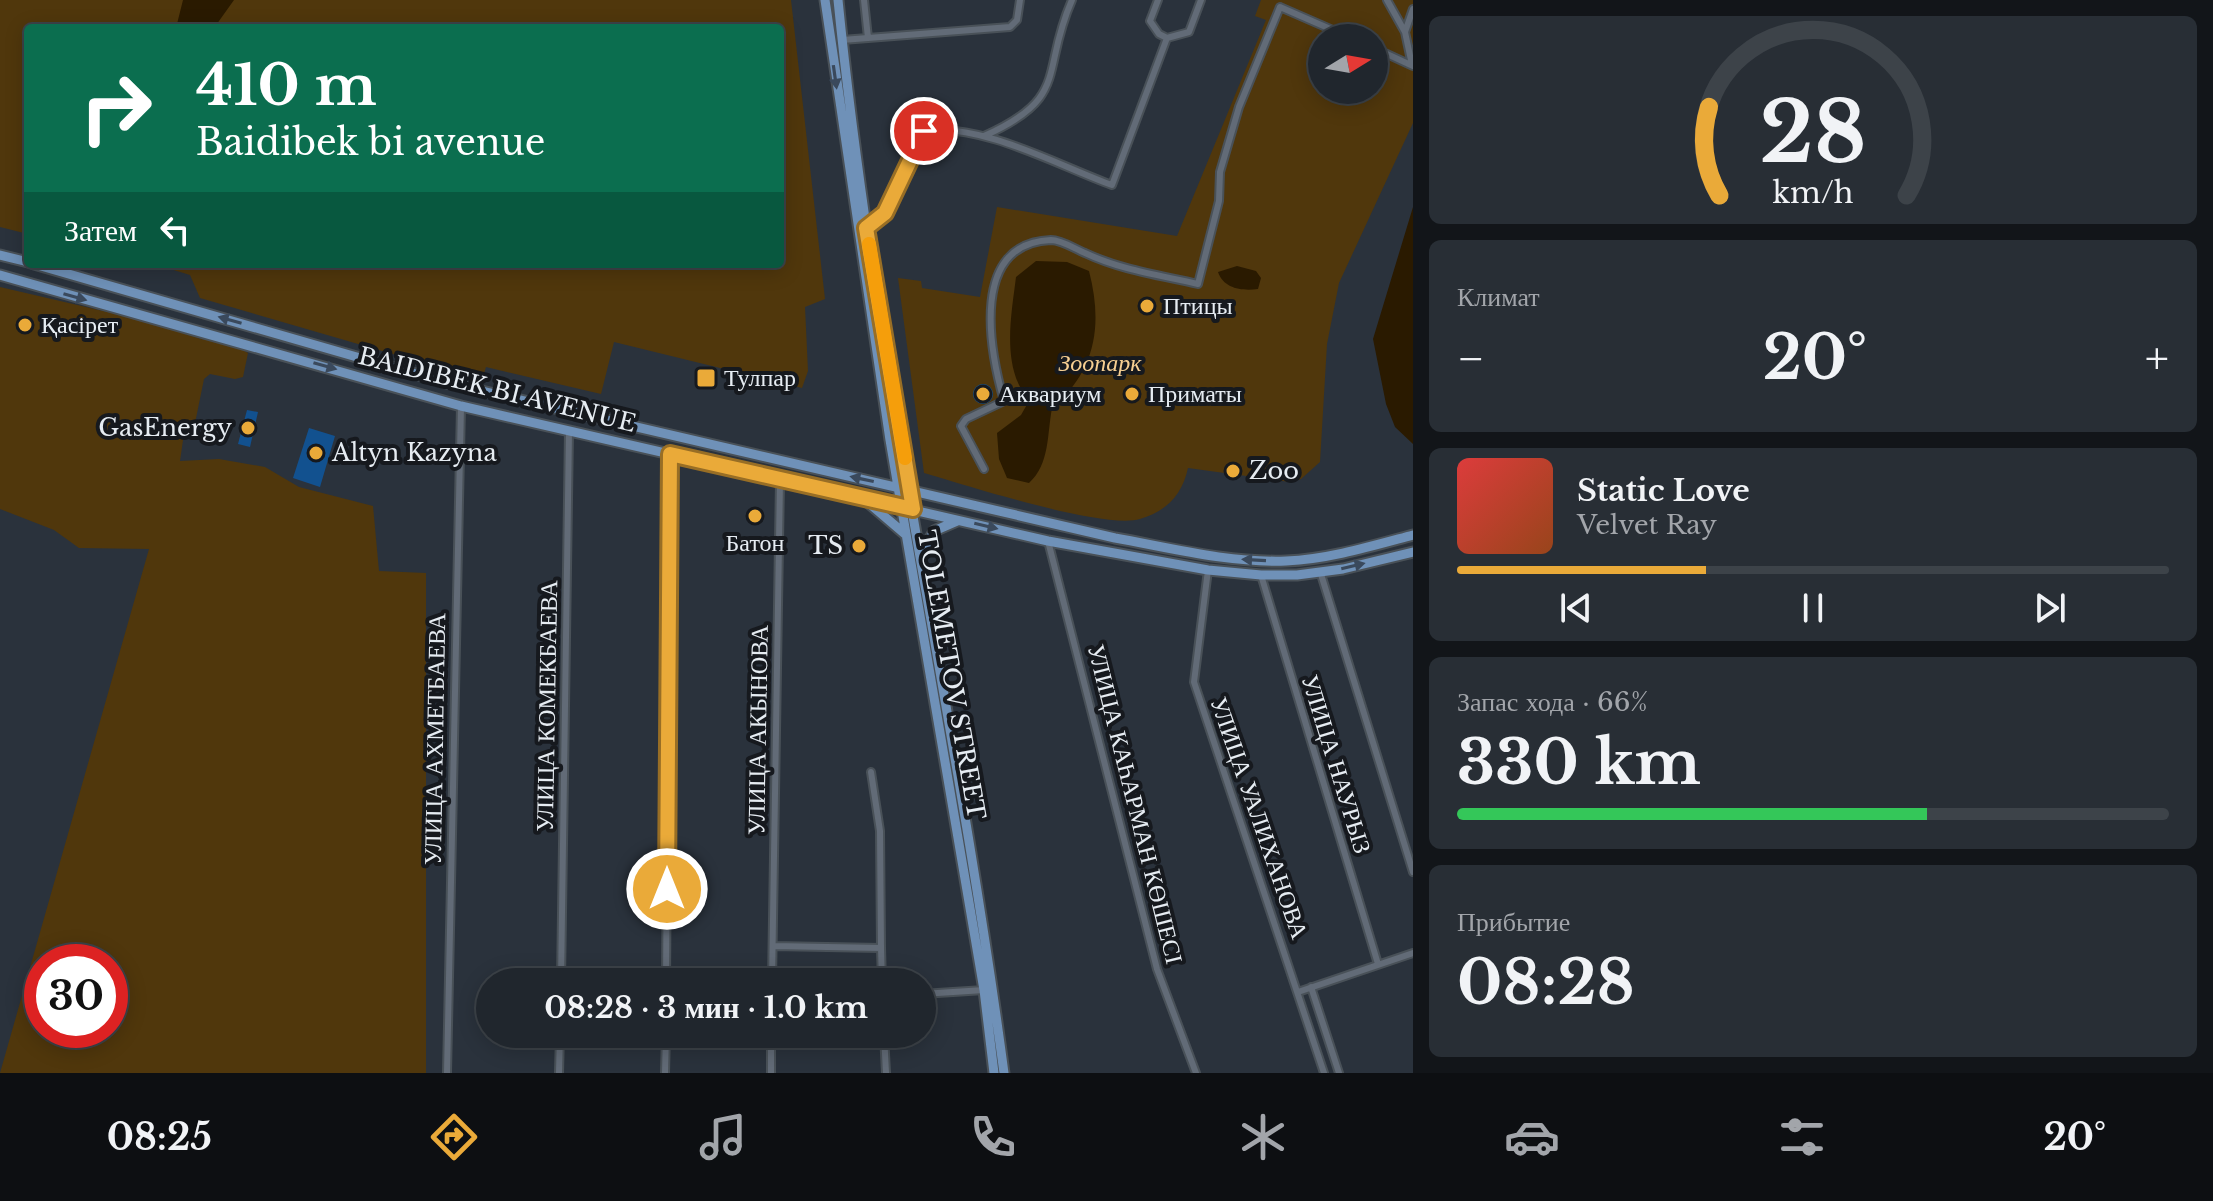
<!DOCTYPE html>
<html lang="ru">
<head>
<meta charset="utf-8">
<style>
	body { margin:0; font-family:"Libre Baskerville",serif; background:#282e35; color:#f1f3f6; height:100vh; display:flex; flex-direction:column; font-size:30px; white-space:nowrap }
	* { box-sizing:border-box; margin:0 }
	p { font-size:26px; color:#a2a5aa }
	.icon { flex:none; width:44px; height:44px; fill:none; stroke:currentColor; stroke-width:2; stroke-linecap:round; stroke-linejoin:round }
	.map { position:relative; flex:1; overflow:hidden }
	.side { display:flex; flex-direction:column; gap:16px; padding:16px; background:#121519; width:800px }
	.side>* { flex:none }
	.top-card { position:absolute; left:24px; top:24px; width:760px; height:244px; border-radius:8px; box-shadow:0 4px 20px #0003,0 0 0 2px #3d4349; background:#0b6e4f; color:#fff; overflow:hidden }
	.needle { width:52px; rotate:79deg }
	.buttons { position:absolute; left:1308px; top:24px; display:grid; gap:16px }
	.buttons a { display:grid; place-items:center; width:80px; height:80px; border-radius:50%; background:#20262d; box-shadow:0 4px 20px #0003,0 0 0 2px #3d4349; font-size:40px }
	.speed { position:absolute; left:24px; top:944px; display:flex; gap:16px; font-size:40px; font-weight:700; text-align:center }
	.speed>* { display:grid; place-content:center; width:104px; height:104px; border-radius:50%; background:#20262d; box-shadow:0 4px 20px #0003,0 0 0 2px #3d4349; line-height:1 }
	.speed .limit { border:12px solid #d22; background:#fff; color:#111 }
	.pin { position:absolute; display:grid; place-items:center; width:68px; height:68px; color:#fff; margin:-34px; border:4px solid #fff; border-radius:50%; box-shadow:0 2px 8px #0007 }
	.me { position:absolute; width:88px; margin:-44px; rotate:0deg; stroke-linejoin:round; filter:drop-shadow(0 0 6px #0008) }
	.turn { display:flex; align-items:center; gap:28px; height:168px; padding:0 40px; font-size:36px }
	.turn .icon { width:104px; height:104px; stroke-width:2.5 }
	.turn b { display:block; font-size:56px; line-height:68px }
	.then { display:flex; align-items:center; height:76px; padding:0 40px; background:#0003; gap:16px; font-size:30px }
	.big { font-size:60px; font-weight:700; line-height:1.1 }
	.side .tile { flex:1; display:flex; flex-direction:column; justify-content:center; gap:12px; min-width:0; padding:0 28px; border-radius:12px; background:#282e35 }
	.side .dial { align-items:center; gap:0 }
	.dial svg { height:208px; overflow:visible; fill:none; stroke:#3d4349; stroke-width:7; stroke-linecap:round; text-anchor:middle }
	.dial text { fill:#f1f3f6; stroke:none }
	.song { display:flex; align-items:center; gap:24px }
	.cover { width:96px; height:96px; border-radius:12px; background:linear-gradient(135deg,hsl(0 70% 55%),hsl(20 70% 35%)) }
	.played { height:8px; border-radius:4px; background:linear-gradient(90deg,#eaaa39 35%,#3d4349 35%) }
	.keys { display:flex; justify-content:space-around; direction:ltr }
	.heat { display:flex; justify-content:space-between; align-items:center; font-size:44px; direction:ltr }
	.charge { height:12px; border-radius:6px; background:linear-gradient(90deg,#34c759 66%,#3d4349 0) }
	.trip { position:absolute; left:476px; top:968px; width:460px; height:80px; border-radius:40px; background:#20262d; box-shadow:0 4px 20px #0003,0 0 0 2px #3d4349; font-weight:700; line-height:80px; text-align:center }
	.tabs { display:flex; height:128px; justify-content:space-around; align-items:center; background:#0d0f12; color:#a2a5aa }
	.tabs .icon { width:56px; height:56px }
	.tabs .on { color:#eaaa39 }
	.tabs b { font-size:36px; color:#f1f3f6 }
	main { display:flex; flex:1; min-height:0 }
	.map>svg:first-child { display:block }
</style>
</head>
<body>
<main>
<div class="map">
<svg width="1413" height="1073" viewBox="0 0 1413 1073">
	<rect width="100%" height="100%" fill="#2a323c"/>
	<path fill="#50370c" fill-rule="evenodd" d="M0,0H791L825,299L805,307L808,371L802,388L614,342L601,394L486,367L482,380L200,298L190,275L154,264H780V28H28V234L0,227Z
		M1261,0H1413V123L1339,283L1327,344L1320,462L1301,479L1290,482L1188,468C1182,495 1167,511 1140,519C1104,530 966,485 924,473L898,278L921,281L922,288L980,297L997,207L1177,236L1266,20L1255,16ZM1322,38H1374V90H1322Z
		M0,287L159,324L201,339L232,344L248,353L243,377L235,379L210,374L204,379L194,428L185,426L180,461L219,459L265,467L299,487L373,506L379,571L426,573V1073H0L149,549L79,548L54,530L0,509ZM42,962H110V1030H42Z"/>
	<path fill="#2a1a00" d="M183,0H234L214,28H176Z
		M1413,207V444L1395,427L1386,404L1373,339Z
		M1036,261L1067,262L1089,271C1103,325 1096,371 1052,408C1047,434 1050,464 1029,483L1007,478L999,459L997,433L1021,415L1029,401C1001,367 1011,318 1016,277Z
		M1237,266L1256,271L1261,278L1258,289C1242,291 1224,289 1218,272Z"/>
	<path fill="#12518f" d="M973 394a10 10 0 1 1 20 0a10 10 0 1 1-20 0Z
		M247,410L258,412L250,447L238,444Z
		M309,428L335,436L320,487L293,478Z"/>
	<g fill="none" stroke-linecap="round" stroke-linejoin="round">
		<g stroke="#495158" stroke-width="10">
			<path id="minor" d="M864,0L868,38L1010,27L1017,20L1020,0
				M1158,0L1150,21L1159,34L1167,38L1189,32L1201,0
				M1387,0L1405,32L1412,65
				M1405,32L1413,9
				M842,40L868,38
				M1374,48L1413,66
				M984,136C1071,97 1040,72 1072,0
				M866,228L885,213L924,131C983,123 1057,165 1112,185L1167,38
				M984,469L961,426L966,419L1004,401C989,348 970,243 1051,240C1062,240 1075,249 1085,253C1121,270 1159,275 1198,284L1219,201L1220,172L1239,107L1280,7L1351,38
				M1048,541L1157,969L1196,1073
				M1208,570L1194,682L1324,1073
				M1320,571L1413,872
				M1261,575L1378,964
				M871,772L880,831L881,948
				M773,946L881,948L882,982
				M561,982L569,431
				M666,982L670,454
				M772,982L780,480
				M1311,987L1339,1073
				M1298,992L1413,953
				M922,994L984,990
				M884,1034L886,1073
				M447,1073L461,406
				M559,1073L560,1034
				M665,1073L666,1034
				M771,1073V1034"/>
		</g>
		<g stroke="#495158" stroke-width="13">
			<path id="primary" d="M825,0L890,440L984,990L994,1073
				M838,0C874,360 956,714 1004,1073
				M0,255L28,262
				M34,264L447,383L1115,538C1171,548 1228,563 1286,561C1329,559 1372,546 1413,535
				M0,275L461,406L1048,541L1208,570L1261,575H1297L1343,569L1413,552
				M864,499L905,534
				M921,555L934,531L957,521"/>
		</g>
		<use href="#minor" stroke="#626b77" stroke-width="6"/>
		<use href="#primary" stroke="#6f91b8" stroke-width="9"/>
	</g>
	<defs><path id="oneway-solid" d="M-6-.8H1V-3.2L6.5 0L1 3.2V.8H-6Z" transform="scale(2)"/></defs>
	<g fill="#3a495c">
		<use href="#oneway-solid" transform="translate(835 77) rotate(82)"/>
		<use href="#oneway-solid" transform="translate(75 297) rotate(16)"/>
		<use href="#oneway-solid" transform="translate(230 320) rotate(-164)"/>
		<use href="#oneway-solid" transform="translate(325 366) rotate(16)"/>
		<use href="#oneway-solid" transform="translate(862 479) rotate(-168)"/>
		<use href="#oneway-solid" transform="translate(986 526) rotate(13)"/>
		<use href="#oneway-solid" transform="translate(1254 560) rotate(-177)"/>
		<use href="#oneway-solid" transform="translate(1353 566) rotate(-13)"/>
	</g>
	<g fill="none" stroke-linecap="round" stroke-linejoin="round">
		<g stroke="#986e25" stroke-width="20">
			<path id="route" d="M667,889L670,454L913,509L866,228L885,213L924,131"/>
		</g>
		<use href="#route" stroke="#eaaa39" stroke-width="14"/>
		<path stroke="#f59e0b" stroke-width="14" d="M869,244L905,458"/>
	</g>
	<g fill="#eaaa39" stroke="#16191e" stroke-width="3">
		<circle cx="1147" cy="306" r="8"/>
		<circle cx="25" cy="325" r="8"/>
		<rect x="696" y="368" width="20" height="20" rx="4"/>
		<circle cx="983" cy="394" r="8"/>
		<circle cx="1132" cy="394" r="8"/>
		<circle cx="248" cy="428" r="8"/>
		<circle cx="316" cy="453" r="8"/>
		<circle cx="1233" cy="471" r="8"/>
		<circle cx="755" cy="516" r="8"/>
		<circle cx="859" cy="546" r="8"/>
	</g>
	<g text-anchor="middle" stroke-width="8" stroke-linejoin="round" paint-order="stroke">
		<g font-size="24" fill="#e6ecf2" stroke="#16191e" text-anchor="start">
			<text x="1163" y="314">Птицы</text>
			<text x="41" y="333">Қасірет</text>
			<text x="724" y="386">Тулпар</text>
			<text x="999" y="402">Аквариум</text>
			<text x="1148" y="402">Приматы</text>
			<text x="232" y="436" text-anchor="end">GasEnergy</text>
			<text x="332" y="461">Altyn Kazyna</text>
			<text x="1249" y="479">Zoo</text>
			<text x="755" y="551" text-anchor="middle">Батон</text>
			<text x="843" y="554" text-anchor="end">TS</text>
		</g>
		<g font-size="24" font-style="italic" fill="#f7cf92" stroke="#16191e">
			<text x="1100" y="371">Зоопарк</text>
		</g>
		<g font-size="24" fill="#e6ecf2" stroke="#16191e">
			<text transform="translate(497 390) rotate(14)" y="8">BAIDIBEK BI AVENUE</text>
			<text transform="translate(951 675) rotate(80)" y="8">TOLEMETOV STREET</text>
			<text transform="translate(547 706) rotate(-89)" y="8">УЛИЦА КОМЕКБАЕВА</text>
			<text transform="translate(758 730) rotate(-89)" y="8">УЛИЦА АКЫНОВА</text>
			<text transform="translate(435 739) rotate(-89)" y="8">УЛИЦА АХМЕТБАЕВА</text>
			<text transform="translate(1336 764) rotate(73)" y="8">УЛИЦА НАУРЫЗ</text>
			<text transform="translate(1135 804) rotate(76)" y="8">УЛИЦА КАҺАРМАН КӨШЕСІ</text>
			<text transform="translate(1259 818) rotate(71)" y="8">УЛИЦА УАЛИХАНОВА</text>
		</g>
	</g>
</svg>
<div class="buttons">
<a><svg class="needle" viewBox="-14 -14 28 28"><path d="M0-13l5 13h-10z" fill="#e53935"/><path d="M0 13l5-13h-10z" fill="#a2a5aa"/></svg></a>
</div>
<div class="speed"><div class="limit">30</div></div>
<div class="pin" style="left:924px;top:131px;background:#d93025"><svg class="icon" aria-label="arrive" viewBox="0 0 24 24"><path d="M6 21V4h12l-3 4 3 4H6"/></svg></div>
<svg class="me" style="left:667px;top:889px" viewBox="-20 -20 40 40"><circle r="17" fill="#eaaa39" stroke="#fff" stroke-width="3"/><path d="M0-11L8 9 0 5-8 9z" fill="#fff"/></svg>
<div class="trip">08:28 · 3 мин · 1.0 km</div>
<div class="top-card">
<div class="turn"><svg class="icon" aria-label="right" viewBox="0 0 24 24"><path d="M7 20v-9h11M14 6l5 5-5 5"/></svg><div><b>410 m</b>Baidibek bi avenue</div></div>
<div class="then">Затем<svg class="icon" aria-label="left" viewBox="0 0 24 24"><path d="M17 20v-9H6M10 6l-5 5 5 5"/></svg></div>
</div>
</div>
<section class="side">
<div class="tile dial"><svg viewBox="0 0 100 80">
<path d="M14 69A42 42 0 1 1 86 69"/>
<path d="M14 69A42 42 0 0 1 10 35" stroke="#eaaa39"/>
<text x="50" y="56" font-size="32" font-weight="700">28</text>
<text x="50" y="72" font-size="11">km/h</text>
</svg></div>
<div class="tile"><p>Климат</p>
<div class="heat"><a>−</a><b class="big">20°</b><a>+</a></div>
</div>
<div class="tile">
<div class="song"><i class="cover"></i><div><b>Static Love</b><p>Velvet Ray</p></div></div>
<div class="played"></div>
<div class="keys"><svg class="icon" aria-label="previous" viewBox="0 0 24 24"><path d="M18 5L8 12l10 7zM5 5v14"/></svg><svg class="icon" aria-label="pause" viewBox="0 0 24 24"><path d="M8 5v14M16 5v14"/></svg><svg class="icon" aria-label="next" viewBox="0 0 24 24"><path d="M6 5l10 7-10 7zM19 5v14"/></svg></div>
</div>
<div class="tile"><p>Запас хода · 66%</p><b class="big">330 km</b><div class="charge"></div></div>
<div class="tile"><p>Прибытие</p><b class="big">08:28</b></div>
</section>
</main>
<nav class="tabs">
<b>08:25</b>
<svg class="icon on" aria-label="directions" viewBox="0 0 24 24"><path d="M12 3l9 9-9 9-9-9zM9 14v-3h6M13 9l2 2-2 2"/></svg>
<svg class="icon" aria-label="music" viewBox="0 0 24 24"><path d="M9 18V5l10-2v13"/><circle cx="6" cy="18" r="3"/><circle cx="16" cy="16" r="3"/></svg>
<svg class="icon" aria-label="phone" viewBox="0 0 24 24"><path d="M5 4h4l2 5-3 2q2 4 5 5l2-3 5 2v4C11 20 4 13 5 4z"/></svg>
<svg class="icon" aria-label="climate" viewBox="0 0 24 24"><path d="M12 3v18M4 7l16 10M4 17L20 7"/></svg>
<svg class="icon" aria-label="car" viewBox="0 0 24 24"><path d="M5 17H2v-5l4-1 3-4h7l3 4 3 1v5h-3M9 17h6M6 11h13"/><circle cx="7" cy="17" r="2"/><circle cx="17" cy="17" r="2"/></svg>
<svg class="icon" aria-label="filters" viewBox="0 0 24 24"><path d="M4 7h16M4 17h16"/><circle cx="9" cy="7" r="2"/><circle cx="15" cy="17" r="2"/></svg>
<b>20°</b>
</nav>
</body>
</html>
